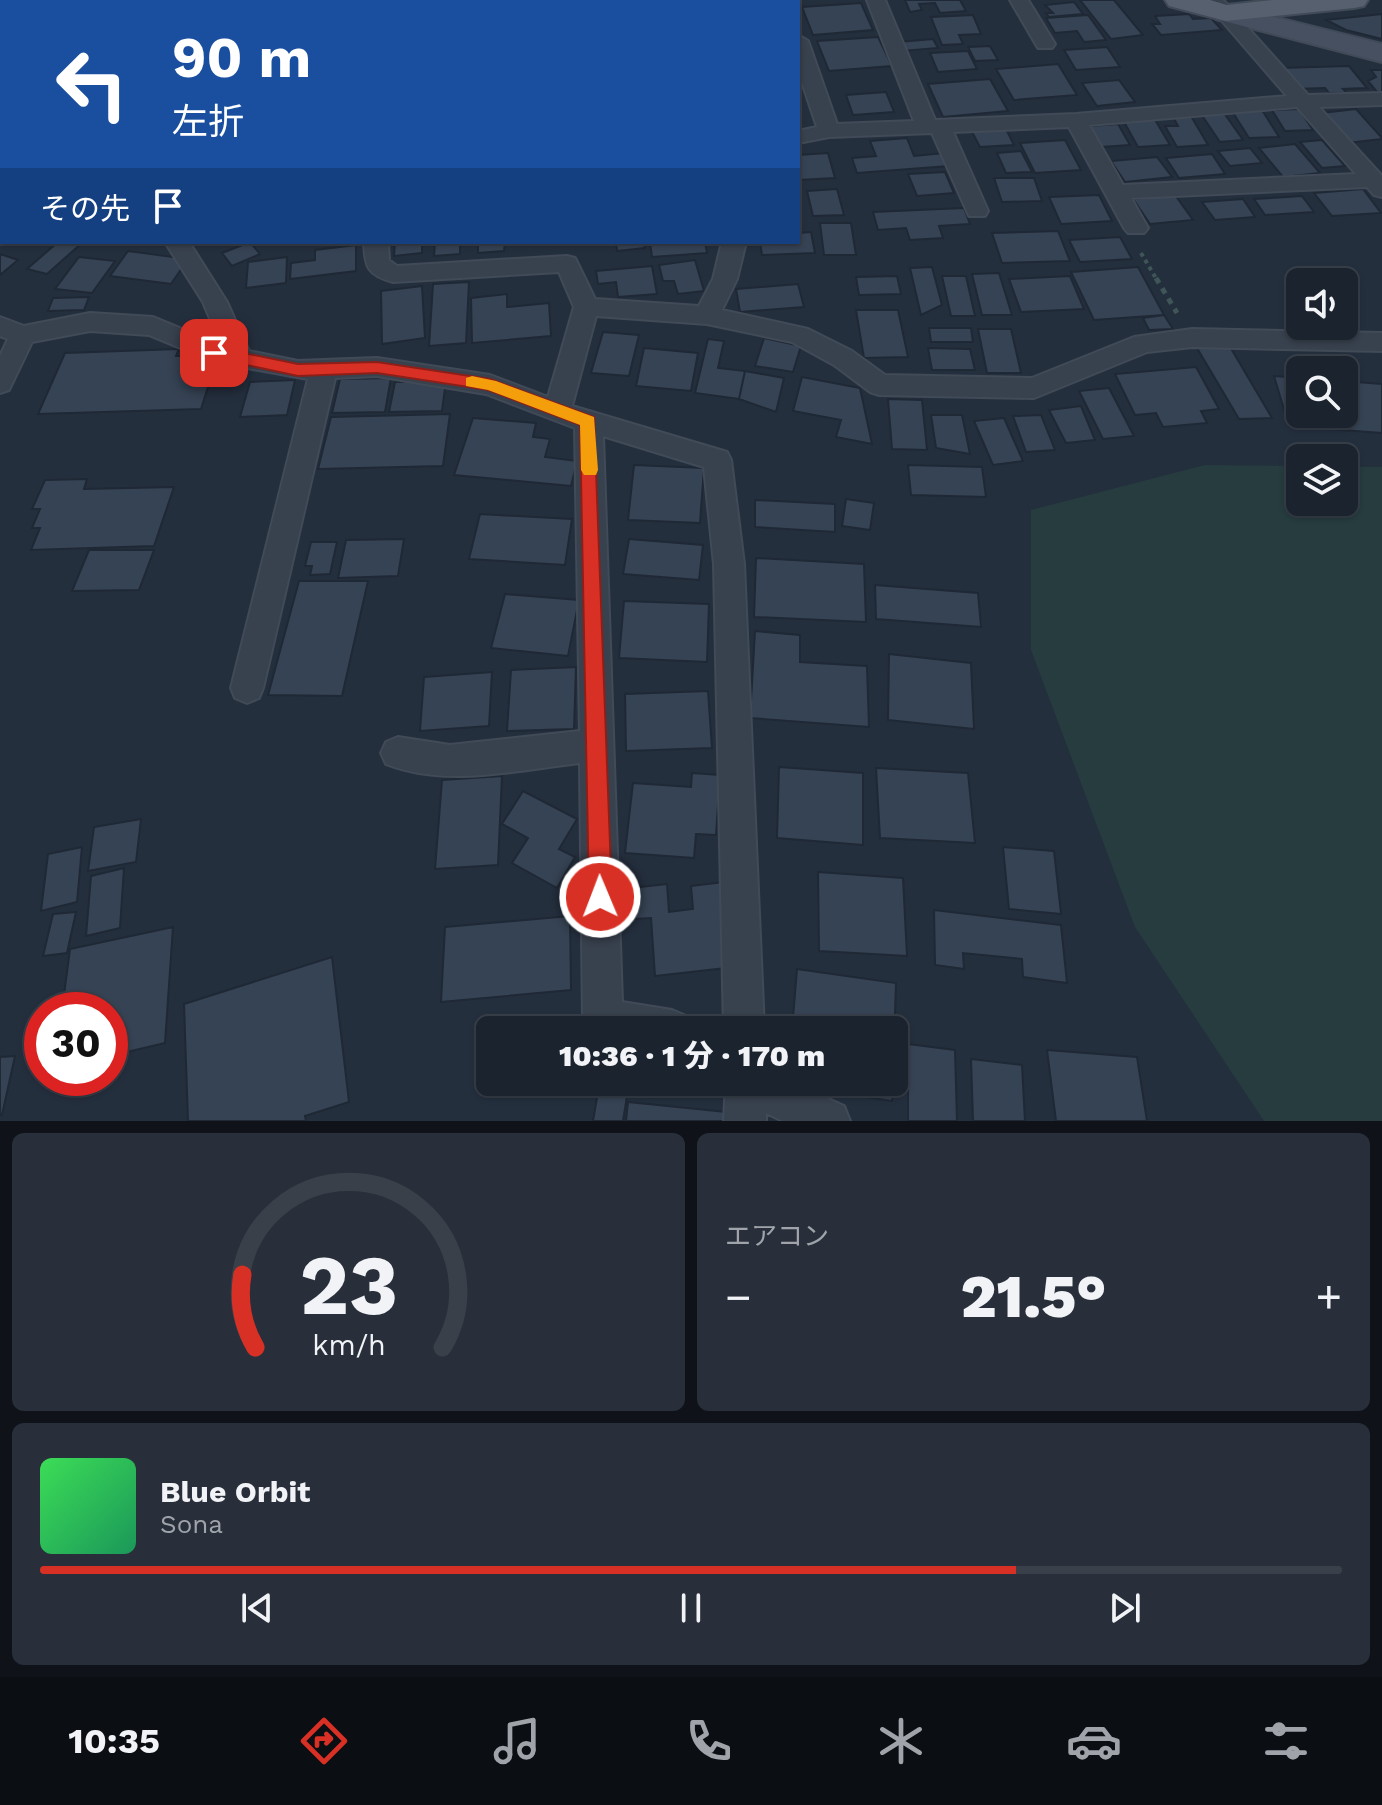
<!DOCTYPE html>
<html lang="ja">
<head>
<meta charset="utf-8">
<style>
	body { margin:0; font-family:"Work Sans","Noto Sans JP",sans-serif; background:#282f3a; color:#f1f3f6; height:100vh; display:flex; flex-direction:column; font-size:30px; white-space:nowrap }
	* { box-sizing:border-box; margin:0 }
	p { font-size:26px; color:#a0a4aa }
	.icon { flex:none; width:44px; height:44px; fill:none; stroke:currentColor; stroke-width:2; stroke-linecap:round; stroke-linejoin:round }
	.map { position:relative; height:1121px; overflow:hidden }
	.drawer { display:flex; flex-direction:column; gap:12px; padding:12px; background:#0f1319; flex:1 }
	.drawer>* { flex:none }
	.banner { position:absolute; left:0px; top:0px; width:800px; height:244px; box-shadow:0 2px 6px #0004,0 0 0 2px #39404a; background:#1a4fa0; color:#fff; overflow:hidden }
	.controls { position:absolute; left:1286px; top:268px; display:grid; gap:16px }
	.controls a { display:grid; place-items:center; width:72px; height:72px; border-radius:12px; background:#1b232e; box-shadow:0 2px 6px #0004,0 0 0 2px #39404a; font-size:40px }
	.speed { position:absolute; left:24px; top:992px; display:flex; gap:16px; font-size:40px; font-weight:700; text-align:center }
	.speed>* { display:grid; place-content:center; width:104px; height:104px; border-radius:50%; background:#1b232e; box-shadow:0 2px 6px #0004,0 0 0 2px #39404a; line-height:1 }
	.speed .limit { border:12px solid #d22; background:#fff; color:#111 }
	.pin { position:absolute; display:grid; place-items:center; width:68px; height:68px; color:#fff; margin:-34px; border-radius:16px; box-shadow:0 4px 12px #0006 }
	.me { position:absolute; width:88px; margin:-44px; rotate:359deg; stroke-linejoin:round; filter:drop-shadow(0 0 6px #0008) }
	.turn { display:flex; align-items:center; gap:28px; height:168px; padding:0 40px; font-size:36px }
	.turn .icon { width:104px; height:104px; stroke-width:2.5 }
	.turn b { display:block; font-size:56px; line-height:68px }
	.then { display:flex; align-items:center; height:76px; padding:0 40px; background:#0003; gap:16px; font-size:30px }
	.big { font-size:60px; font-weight:800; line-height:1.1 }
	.drawer .widget { flex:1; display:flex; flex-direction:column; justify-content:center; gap:12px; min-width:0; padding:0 28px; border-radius:12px; background:#282f3a }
	.drawer .dial { align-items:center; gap:0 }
	.dial svg { height:208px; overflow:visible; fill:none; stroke:#39404a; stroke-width:7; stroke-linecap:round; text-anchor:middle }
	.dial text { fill:#f1f3f6; stroke:none }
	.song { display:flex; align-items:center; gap:24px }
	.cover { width:96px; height:96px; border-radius:12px; background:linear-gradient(135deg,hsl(130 70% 55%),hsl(150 70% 35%)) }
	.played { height:8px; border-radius:4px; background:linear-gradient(90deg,#d93025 75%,#39404a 75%) }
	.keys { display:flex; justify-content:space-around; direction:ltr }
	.heat { display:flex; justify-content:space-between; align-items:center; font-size:44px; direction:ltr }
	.drawer .tiles { flex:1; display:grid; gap:12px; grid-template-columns:1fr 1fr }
	.widget:last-child { grid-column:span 2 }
	.trip { position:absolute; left:476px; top:1016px; width:432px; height:80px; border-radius:12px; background:#1b232e; box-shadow:0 2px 6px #0004,0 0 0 2px #39404a; font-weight:800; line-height:80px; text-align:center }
	.tab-bar { display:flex; height:128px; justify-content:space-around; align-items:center; background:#0b0e12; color:#a0a4aa }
	.tab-bar .icon { width:56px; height:56px }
	.tab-bar .active { color:#d93025 }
	.tab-bar b { font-size:36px; color:#f1f3f6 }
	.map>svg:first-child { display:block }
</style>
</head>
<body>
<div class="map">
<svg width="1382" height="1121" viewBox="0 0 1382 1121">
	<rect width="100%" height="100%" fill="#242f3e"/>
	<path fill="#263c3f" d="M1205,465L1300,466V502H1344V467H1382V1121H1264L1135,927L1031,650V510Z"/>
	<path fill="#364354" stroke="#1f2835" stroke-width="2" d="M444,0H547V2H416Z
		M905,0H960L966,11L940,13L935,3L919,4L922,10L910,12Z
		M1080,0H1114L1143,35L1111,39Z
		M1074,2L1083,14L1049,17L1046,13H1053L1045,5Z
		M861,3L873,30L813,35L802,7Z
		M1189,14L1193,19L1211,18L1222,30L1161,35L1152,24H1160L1155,16Z
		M1382,14V39L1346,30L1326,20Z
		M973,15L981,34L959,35L963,44L942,45L931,17Z
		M1088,15L1106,40L1084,42L1077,31L1055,33L1046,18Z
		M878,37L892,66L829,71L817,41Z
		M933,39L938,48L902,51L898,42Z
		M990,46L998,60L975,61L968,47Z
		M1107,47L1120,67L1076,70L1064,50Z
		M968,51L977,69L938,72L930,53Z
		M1058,64L1077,95L1014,100L996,69Z
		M1349,66L1367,88L1343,89L1347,93H1329L1325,88L1295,89L1280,68Z
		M1371,70H1382V92H1377L1368,81L1376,77Z
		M990,79L1008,111L943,117L928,84Z
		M1119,80L1135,102L1097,106L1082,83Z
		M886,92L894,112L853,115L846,95Z
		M1299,109L1313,130L1285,131L1272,110Z
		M1356,109L1382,138V139L1347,143L1321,113Z
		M1262,110L1279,137L1249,138L1232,111Z
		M1224,113L1243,140L1220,142L1201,114Z
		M1191,116L1208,145L1177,147L1165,126H1178L1173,117Z
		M1154,118L1170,145L1138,147L1123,120Z
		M1118,124L1130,145L1101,147L1090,126Z
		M1005,127L1014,145L980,147L971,130Z
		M907,138L914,156L944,153L949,166L857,173L852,158L876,156L870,141Z
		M1065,140L1081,170L1035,173L1020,143Z
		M1322,140L1345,166L1322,168L1300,142Z
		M1295,144L1320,173L1283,177L1259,148Z
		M1250,148L1262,163L1230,166L1218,151Z
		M1021,151L1032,172L1006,173L997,153Z
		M828,153L835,178L798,180V155Z
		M1212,154L1225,174L1179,178L1166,158Z
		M1157,157L1172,177L1125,182L1111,161Z
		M945,172L954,193L917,196L908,174Z
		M994,178H1034L1042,201L1002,202Z
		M837,189L844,215L813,216L807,191Z
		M1363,189L1381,213L1332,216L1314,193Z
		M1099,195L1112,221L1061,224L1049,197Z
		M1175,195L1193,220L1150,224L1133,199Z
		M1302,196L1314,212L1265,215L1254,199Z
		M1243,199L1255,217L1215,220L1202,202Z
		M964,208L970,224L939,226L943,238L910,240L906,228L878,230L873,212Z
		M820,223H851L856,255H824Z
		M1058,231L1070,261L1002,263L992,233Z
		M811,232L815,253L762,255L760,242H798V233Z
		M1120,237L1132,259L1080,262L1069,240Z
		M58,242H83L47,274L27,269Z
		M250,242L260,254L232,266L222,253Z
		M395,242H432L422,243V253L394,256Z
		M435,242H474L460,243V254L434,256Z
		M478,242H505L504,251L478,253Z
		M616,242H644L645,248L617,251Z
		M650,242H705L707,253L652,257Z
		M356,245V271L290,279L291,263L315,260V250Z
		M128,251L188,259L171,284L110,276Z
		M0,254L18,260L0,275Z
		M79,257L115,261L92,293L55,289Z
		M287,257L286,283L246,288L248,262Z
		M695,260L704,291L678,294L674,281H663L659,265Z
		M652,266L657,294L618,297L616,282L598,284L596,271Z
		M932,267L942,305L921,315L910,268Z
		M1138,267L1164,315L1094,320L1071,272Z
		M999,273L1012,315H982L972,274Z
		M897,276L901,294L859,295L856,277Z
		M942,276H966L975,316H951Z
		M1070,276L1084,309L1021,312L1009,279Z
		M469,282L466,343L429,346L433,284Z
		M798,284L804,307L740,312L736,289Z
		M422,286L425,338L382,344L381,291Z
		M507,294V307L549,303L551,336L472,343L471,298Z
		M89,297L84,310L48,311L53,298Z
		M856,310H898L908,357L864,358Z
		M1164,315L1173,329L1149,330L1143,318Z
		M929,328H971L973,342H931Z
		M978,329H1011L1021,373H987Z
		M603,332L639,335L629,376L591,373Z
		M764,338L801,346L793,372L755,366Z
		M708,339L724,341L718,368L745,371L739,399L695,393Z
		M1229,345L1272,418L1239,419L1197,348Z
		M644,348L698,353L691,391L636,386Z
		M928,348L970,349L975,370H932Z
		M179,349L176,356H194L191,363L216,362L201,409L38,414L65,353Z
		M1196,367L1219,409L1201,411L1207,423L1163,427L1156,413L1135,415L1115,374Z
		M745,371L784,378L776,412L739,399Z
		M1274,376L1300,378V414H1344V381L1382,384V433L1289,426Z
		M802,377L860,388L872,444L836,437L841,420L793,411Z
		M391,378L385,412L332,413L340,379Z
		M295,380L287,415L240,417L250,382Z
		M446,381L442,411L389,412L395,382Z
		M1109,388L1134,436L1103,439L1079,391Z
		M888,399L922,400L927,450L892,449Z
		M1081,406L1095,440L1066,443L1049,410Z
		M450,414L443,466L318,469L331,417Z
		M931,415H962L970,454L936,448Z
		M1041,415L1055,450L1026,452L1013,416Z
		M473,418L536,423L533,437L550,439L545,457L577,461L571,486L454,475Z
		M1004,418L1023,461L993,465L974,421Z
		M634,465L704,468L700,523L628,520Z
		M908,465L982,467L986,497L911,495Z
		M87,479L84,489L174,487L154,546L31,550L40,528H32L40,509H32L45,480Z
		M846,499L874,503L870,530L842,526Z
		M755,500L835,504V532L755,527Z
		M480,514L572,519L565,565L469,559Z
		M404,539L398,576L338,578L346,540Z
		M629,539L703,545L699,580L623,574Z
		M311,542H337L330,574L310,575L312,566H305Z
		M89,550H154L139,590L72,591Z
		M756,558L864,564L866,622L754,617Z
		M299,581H368L342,696L268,695Z
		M875,585L978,593L981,627L876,619Z
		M505,594L579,600L568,656L491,648Z
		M624,601L709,604L707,662L619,658Z
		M755,631L800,635V662L867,666L869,727L750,718Z
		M889,654L971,663L974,729L888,720Z
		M576,667L574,729L507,731L511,670Z
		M492,672L489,726L420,731L424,677Z
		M708,691L712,748L626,751L625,694Z
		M779,767L863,773V845L777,838Z
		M876,768L968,773L975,843L880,838Z
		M692,773L720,775L716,835L696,834L694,858L625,853L633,783L691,787Z
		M502,776L498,865L435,869L442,780Z
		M523,791L577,819L559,849L575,857L557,888L512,863L528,838L502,824Z
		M141,819L136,862L88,871L94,827Z
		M82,847L77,902L41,911L48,854Z
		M1003,847L1054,851L1061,914L1009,909Z
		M124,868L120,928L86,936L91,876Z
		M818,872L903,878L907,956L819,951Z
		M724,882L735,967L655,976L651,918L634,919L631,888L667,884L669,912L693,909L691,886Z
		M934,910L1061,925L1067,983L1023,977L1022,959L963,953L964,969L935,965Z
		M76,912L67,953L43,956L53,914Z
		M570,916L571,990L441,1002L445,927Z
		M173,927L165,1043L110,1056V1010H62L70,949Z
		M332,957L349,1102L305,1116L306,1121H188L184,1004Z
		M797,969L896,983L894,1044V1030H792Z
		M908,1044L955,1050L957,1121H908Z
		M1047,1050L1137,1057L1147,1121H1056Z
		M15,1056L2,1115H0V1057Z
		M971,1059L1022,1065L1025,1121H973Z
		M788,1082H893L892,1101L788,1085Z
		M598,1092L627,1096L623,1121H593Z
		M628,1102L736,1113V1121H626Z"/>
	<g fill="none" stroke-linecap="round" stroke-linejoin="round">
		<g stroke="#414a57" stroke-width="4">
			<path id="street" d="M362,0H380V2H362Z
				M775,0H793V2H775Z
				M867,0H885L935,120L1076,114L1287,96L1204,0H1223L1308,95L1382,93V105L1319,107L1382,176V197L1374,195L1367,187L1131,198L1148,228L1144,233H1128L1124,228L1069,127L953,132L988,211L985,216H969L932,133L829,137L798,143V131L817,127L798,70V35L808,41L837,124L914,121ZM1297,107L1356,174L1123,185L1089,125Z
				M1010,0H1028L1055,44L1052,48H1038Z
				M0,56H2V68H0Z
				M0,193H2V207H0Z
				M165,242H189L227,302L249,351L298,361L377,358L490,375L548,397L574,307L559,272L393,282C367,275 365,267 364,242H388L389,260L397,266L567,256L575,258L595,299L699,306L713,279L722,242H746L737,279L722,310L808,329L852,351L885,375L1032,378L1134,337L1192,329L1382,333V351L1192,347L1147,352L1034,398L879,395L870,392L834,365L792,342L707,324L596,316L572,406L727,452L731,460L744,564L764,1030H724L714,564L704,467L603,436L622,1002L672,1010L686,1016L692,1030H588L583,1018L580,763C517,770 447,788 386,764L381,753L386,742L398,737L450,745L580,731L575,428L486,394L377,376L335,378L263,688L259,698L247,703L235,698L231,688L308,379L214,362L149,335L90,331L32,342L9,390L0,393V356L8,339L0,336V317L24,326L90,313L153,317L221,345L203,302Z
				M726,1082H791L844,1106L850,1121H783L766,1113V1121H724Z"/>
		</g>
		<g stroke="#414a57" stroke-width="4">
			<path id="secondary" d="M1226,5L1382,44V62L1216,19L1212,13L1216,7Z"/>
		</g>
		<g stroke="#414a57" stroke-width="4">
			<path id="primary" d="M1165,0H1210L1227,5L1273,0H1368L1364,6L1354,8L1226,21L1169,6Z"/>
		</g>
		<path stroke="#3f5557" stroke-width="4" stroke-dasharray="4 4" stroke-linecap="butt" d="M1141,253L1157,280"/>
		<path stroke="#3f5557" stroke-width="5" stroke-dasharray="6 6" stroke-linecap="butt" d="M1156,278L1177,313"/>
		<use href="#street" fill="#38414e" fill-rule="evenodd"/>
		<use href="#secondary" fill="#465061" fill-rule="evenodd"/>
		<use href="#primary" fill="#56606e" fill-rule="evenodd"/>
	</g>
	<path fill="#d93025" stroke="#8d1f18" stroke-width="2" d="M214,347L298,364L377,362L490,379L594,417L612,897L608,905L600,908L592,905L589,897L580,425L488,390L377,373L298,376L209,357L207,353Z"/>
	<path fill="#f59e0b" d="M472,376L496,381L594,417L598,470L596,475H584L581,470L580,425L488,390L466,386V378Z"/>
</svg>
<div class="controls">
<a><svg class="icon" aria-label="sound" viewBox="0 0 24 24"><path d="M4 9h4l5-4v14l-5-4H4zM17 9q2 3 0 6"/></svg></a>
<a><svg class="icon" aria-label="search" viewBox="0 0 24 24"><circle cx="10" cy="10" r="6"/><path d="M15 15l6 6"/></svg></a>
<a><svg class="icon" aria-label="layers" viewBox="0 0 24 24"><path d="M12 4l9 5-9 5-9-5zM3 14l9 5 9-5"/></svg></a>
</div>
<div class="speed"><div class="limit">30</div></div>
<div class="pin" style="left:214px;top:353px;background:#d93025"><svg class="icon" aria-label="arrive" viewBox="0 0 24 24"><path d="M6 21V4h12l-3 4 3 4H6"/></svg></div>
<svg class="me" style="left:600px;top:897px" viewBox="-20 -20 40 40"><circle r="17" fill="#d93025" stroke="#fff" stroke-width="3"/><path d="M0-11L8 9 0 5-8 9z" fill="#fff"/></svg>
<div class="trip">10:36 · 1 分 · 170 m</div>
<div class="banner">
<div class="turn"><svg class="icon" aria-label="left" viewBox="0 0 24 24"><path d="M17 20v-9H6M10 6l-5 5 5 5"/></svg><div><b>90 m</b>左折</div></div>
<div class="then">その先<svg class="icon" aria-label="arrive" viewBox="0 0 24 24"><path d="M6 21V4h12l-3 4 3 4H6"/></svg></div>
</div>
</div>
<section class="drawer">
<div class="tiles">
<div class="widget dial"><svg viewBox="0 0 100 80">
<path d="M14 69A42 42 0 1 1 86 69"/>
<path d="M14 69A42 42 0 0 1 9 41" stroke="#d93025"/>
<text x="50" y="56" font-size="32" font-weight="700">23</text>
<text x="50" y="72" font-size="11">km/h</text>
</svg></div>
<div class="widget"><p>エアコン</p>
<div class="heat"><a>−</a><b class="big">21.5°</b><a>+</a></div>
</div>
<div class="widget">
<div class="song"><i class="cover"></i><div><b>Blue Orbit</b><p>Sona</p></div></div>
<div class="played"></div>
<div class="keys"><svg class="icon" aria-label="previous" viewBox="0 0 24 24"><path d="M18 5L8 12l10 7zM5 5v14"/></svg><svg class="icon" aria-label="pause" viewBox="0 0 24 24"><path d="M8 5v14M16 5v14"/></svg><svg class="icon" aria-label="next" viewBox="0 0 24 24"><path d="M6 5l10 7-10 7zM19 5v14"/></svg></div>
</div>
</div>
</section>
<nav class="tab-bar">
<b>10:35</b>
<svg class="icon active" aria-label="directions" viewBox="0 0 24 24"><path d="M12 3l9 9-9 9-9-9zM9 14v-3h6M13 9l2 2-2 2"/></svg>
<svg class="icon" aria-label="music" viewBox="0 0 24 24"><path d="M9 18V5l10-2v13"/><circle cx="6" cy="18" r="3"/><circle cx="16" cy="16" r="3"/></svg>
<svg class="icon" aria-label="phone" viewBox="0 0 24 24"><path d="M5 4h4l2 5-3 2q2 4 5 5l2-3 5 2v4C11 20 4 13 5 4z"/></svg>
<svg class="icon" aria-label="climate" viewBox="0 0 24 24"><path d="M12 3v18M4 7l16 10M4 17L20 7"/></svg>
<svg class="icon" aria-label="car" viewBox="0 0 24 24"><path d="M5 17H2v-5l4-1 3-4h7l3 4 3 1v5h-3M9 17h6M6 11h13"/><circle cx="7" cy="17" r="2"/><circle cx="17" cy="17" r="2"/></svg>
<svg class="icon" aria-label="filters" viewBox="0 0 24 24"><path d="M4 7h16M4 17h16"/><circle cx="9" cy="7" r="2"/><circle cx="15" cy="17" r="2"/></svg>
</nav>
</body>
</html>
